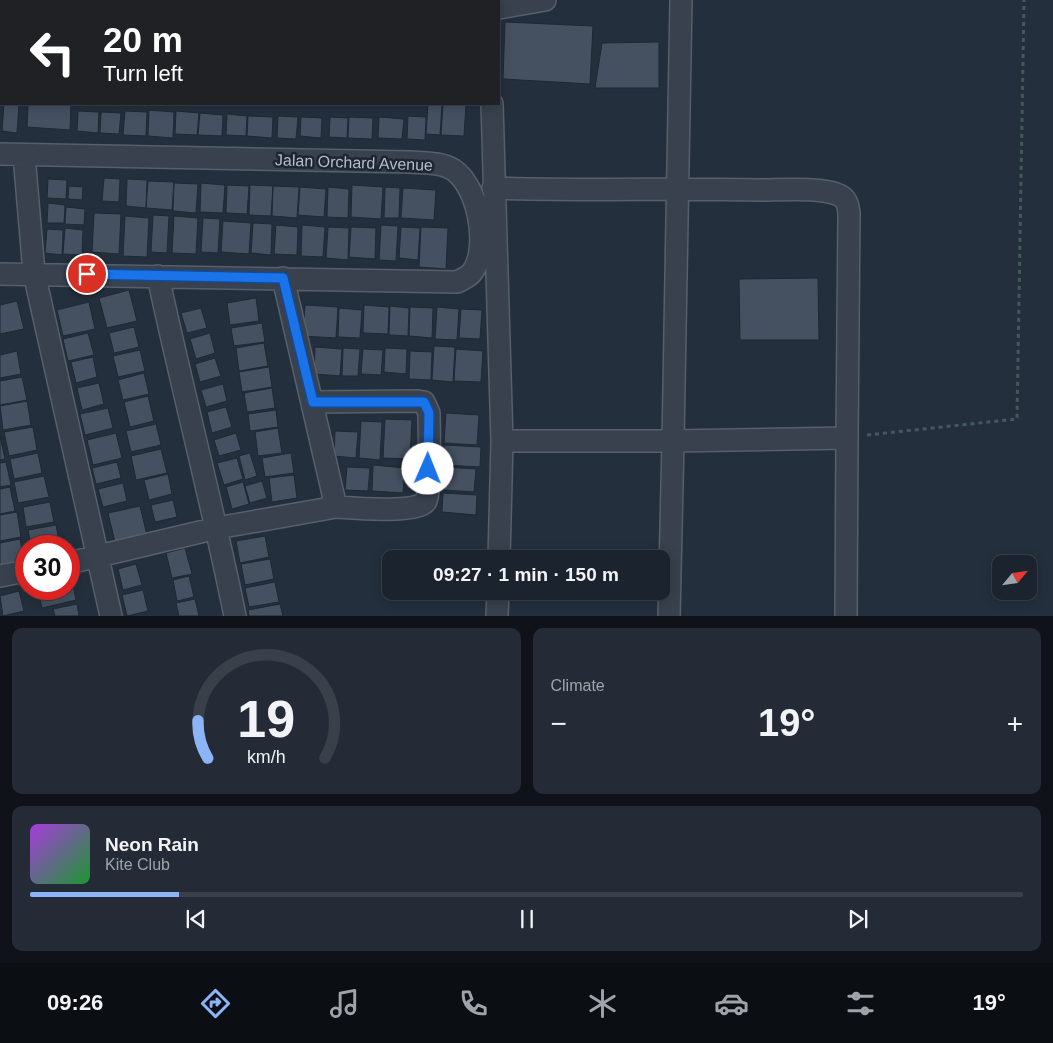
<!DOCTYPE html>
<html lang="en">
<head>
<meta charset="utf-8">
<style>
	body { margin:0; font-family:Arial,sans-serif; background:#242b36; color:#f1f3f6; height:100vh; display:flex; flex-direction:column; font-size:19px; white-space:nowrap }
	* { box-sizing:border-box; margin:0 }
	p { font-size:16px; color:#a0a4aa }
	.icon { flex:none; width:28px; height:28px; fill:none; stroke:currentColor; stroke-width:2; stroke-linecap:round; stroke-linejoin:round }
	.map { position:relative; height:616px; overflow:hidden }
	.details { display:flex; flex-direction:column; gap:12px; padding:12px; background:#0f1319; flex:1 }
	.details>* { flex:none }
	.banner { position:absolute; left:0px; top:0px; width:500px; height:105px; box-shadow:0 2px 12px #0003,0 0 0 1px #39404a; background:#202124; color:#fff; overflow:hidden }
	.needle { width:32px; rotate:61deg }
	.buttons { position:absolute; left:992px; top:555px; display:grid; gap:10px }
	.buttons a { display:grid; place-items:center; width:45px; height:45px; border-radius:10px; background:#1b232e; box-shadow:0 2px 12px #0003,0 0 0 1px #39404a; font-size:25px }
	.speed { position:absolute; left:15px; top:535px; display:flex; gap:10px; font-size:25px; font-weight:700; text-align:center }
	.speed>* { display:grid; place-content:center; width:65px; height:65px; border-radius:50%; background:#1b232e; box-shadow:0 2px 12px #0003,0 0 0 1px #39404a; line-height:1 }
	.speed .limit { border:8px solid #d22; background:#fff; color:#111 }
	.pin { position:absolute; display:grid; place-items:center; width:42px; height:42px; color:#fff; margin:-21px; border:2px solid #fff; border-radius:50%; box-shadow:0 1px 5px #0007 }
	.me { position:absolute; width:55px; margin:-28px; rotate:1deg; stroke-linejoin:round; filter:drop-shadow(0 0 4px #0008) }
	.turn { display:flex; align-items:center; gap:18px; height:105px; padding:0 20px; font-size:22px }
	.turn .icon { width:65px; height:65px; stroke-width:2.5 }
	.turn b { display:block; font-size:35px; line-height:42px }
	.big { font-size:38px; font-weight:800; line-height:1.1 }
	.details .tile { flex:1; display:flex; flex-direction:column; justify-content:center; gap:8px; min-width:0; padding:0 18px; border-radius:10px; background:#242b36 }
	.details .dial { align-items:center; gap:0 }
	.dial svg { height:130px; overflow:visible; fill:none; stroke:#39404a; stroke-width:7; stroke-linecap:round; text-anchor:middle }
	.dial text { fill:#f1f3f6; stroke:none }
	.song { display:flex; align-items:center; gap:15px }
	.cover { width:60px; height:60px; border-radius:8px; background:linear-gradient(135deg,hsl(280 70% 55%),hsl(130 70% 35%)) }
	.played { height:5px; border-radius:2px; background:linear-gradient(90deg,#8bb5f6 15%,#39404a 15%) }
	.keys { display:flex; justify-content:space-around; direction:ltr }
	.heat { display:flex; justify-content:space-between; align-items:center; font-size:28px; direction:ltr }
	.details .tiles { flex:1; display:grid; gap:12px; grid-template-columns:1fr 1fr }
	.tile:last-child { grid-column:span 2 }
	.trip { position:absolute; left:382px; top:550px; width:288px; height:50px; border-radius:10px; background:#1b232e; box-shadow:0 2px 12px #0003,0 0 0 1px #39404a; font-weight:800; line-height:50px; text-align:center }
	.tabs { display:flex; height:80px; justify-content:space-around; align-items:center; background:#0b0e12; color:#a0a4aa }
	.tabs .icon { width:35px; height:35px }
	.tabs .current { color:#8bb5f6 }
	.tabs b { font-size:22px; color:#f1f3f6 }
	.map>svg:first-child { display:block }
</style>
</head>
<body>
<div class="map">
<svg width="1053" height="616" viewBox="0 0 1053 616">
	<rect width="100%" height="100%" fill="#242f3d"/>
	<path fill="#455161" stroke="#1f2834" d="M505,22L593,26L590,84L503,79Z
		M659,42V88H595L602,43Z
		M4,104H19L17,133L2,131Z
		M28,104H71L70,130L27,127Z
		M428,104H442L440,135L426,134Z
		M443,104H466L464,136L441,135Z
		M149,110L174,112L173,138L148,136Z
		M78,111L99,112L98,133L77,131Z
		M125,111L147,112L146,136L123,135Z
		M176,111L199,113L197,135L175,134Z
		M101,112L121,113L119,134L100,133Z
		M200,113L223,115L222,136L198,135Z
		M227,114L247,116L246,136L226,135Z
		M248,116L273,117L272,138L247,136Z
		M278,116L298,117L296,139L277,138Z
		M408,116L426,117L425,140L407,139Z
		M301,117L322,118L321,138L300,136Z
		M330,117L348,118L347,138L329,137Z
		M349,117L373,118L372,139L348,138Z
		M379,117L404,119L402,139L378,138Z
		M104,178L120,179L119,202L102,201Z
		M48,179L67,180L66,199L47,198Z
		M127,179L147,180L146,208L126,206Z
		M148,181L174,182L172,210L146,208Z
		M174,183L198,184L196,213L173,211Z
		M201,183L225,185L223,213L200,212Z
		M227,185L249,186L247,214L226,213Z
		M250,185L273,186L271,216L249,215Z
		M352,185L383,187L381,219L351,217Z
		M69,186L83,187L82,200L68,199Z
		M273,186L299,187L297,218L272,216Z
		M300,187L326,189L324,217L298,215Z
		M328,187L349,189L348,218L327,217Z
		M385,187L400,188L399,218H384Z
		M403,188L436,190L434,220L401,218Z
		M48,203L65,205L64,223H47Z
		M66,207L85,209L84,225L65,224Z
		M94,213L121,214L119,254L92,252Z
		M153,215L169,216L167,253L151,252Z
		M125,216L149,218L147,257L123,256Z
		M174,216L198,218L196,254L172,253Z
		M203,218L220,219L218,253L201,252Z
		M223,221L251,223L249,254L221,252Z
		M253,223L272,224L271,255L251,253Z
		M276,225L298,227L297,255L274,254Z
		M302,225L325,227L323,257L301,256Z
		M381,225L398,226L396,261L379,260Z
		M328,227L349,228L348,260L326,258Z
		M351,227L376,228L375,259L349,257Z
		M401,227L420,228L418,260L399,258Z
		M421,227L448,228L446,269L419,267Z
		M65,228L83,230L82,255L63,254Z
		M47,229L63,230L62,255L45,253Z
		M818,278L819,340H740L739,279Z
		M129,290L137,321L107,328L99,298Z
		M256,298L259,321L230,325L227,303Z
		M17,301L24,329L0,334V305Z
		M89,302L95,329L63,336L57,310Z
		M305,305L338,307L336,338L303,336Z
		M364,305L389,307L388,334L363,333Z
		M390,306L409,308L408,336L389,335Z
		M410,307L433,308L432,338L409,336Z
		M437,307L459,309L457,340L435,339Z
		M201,308L207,328L187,333L181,313Z
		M339,308L362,310L360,338L338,337Z
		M461,309L482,310L480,339L459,338Z
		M262,323L265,342L234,346L231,328Z
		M134,327L139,347L114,353L109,333Z
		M88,333L94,355L68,361L63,339Z
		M210,333L215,353L196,359L190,339Z
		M264,343L268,366L239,371L236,348Z
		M434,346L455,347L453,382L432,380Z
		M315,347L342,349L340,376L314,374Z
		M343,348L360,349L358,376H342Z
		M385,348L407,349L406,374L384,372Z
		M363,349L383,350L381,375L361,374Z
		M456,349L483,351L481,382L454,381Z
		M140,350L145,371L118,377L113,356Z
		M17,351L21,374L0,378V355Z
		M410,351L432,352L431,380L409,379Z
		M93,357L97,377L76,383L71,362Z
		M215,358L221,376L200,382L195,364Z
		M269,367L272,387L242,392L239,372Z
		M144,373L149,394L123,400L118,380Z
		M22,377L27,400L0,405V381Z
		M99,383L104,404L82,410L77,388Z
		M223,384L227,401L206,407L201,390Z
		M272,388L275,408L247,412L244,393Z
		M148,396L154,421L130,427L124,402Z
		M27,401L31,425L3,430L0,406Z
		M226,407L232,427L212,433L207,412Z
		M108,408L113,428L85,435L80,414Z
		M276,410L278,427L250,431L248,414Z
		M446,413L479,415L477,445L444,443Z
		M385,419L412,420L410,459L383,458Z
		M361,421L382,422L380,460L359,458Z
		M156,424L161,445L131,452L126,431Z
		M33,427L37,450L9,456L4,432Z
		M278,428L282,453L258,456L255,432Z
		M335,431L358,432L356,458L334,456Z
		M116,433L122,458L93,465L87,440Z
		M236,433L241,450L219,456L214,440Z
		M0,436L5,459L0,460Z
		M444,445L481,447L480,467L443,465Z
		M161,449L167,473L136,480L131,456Z
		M38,453L42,473L14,479L10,459Z
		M250,453L257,476L245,480L239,456Z
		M291,453L294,473L265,477L262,458Z
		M237,458L243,479L224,485L217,463Z
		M6,462L11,485L0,487V463Z
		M117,462L121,478L96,484L92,468Z
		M373,465L405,468L403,493L372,491Z
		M347,467L370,468L368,491L345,490Z
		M445,467L476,469L474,492L444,490Z
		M168,474L172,494L149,500L144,480Z
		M294,475L297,498L272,502L269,478Z
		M44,476L49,497L18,503L14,482Z
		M262,481L267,498L250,503L245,486Z
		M243,482L249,504L232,509L226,487Z
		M123,483L127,501L103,507L98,489Z
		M10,487L15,511L0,514V489Z
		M443,493L477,495L476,515L442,512Z
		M173,500L177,517L155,522L151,505Z
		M50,502L54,522L26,527L23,507Z
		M140,506L147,535L115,542L108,513Z
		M17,512L21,537L0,541V515Z
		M56,525L60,546H31L28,530Z
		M265,536L269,557L240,563L236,541Z
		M20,539L25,565L0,570V543Z
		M185,548L192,574L172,578L166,553Z
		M270,559L274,579L245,585L241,564Z
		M136,564L142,585L123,590L118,569Z
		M71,575L76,600L42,608L38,589H69V576Z
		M189,576L194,597L177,601L173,580Z
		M275,582L279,602L249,607L245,588Z
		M143,590L148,611L127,616L122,595Z
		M19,591L24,611L3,616L0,596Z
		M195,599L199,616H179L176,603Z
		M77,604L79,616H55L53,609Z
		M280,604L283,616H249L248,610Z"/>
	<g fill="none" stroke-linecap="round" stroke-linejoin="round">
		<g stroke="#565f6b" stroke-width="24">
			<path id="street" d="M0,2H1
				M499,8L545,0
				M492,104L502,441L499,559
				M0,154L410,162C421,163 437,162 448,167C478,179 490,247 473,271C469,277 463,279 457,282L0,274
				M24,155L34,273L111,616
				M493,188C582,191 670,188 759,190C781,190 820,187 839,195C847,199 848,205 849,213L847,438L673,441L681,0
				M158,276C182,389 212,502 235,616
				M313,402L418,401L424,402L429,413C429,428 431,490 426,501C419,514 351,508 336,507
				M502,441H673L669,616
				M69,563L217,528L336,507L283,278
				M0,576L26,571
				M497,616L498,591
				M846,616L847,438"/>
		</g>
		<path stroke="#44595b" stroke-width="3" stroke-dasharray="4 4" stroke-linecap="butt" d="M867,435L1017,419L1024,0"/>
		<use href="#street" stroke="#38414d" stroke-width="21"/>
	</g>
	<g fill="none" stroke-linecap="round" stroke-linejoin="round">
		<g stroke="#114b97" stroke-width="12">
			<path id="route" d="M87,274L283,278L313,402H424L429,413L428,469"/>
		</g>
		<use href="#route" stroke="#1a73e8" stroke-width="9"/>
	</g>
	<g text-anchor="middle" stroke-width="5" stroke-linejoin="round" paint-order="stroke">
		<g font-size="16" fill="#b4bcc8" stroke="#1d2632">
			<text transform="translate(354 162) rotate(2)" y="6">Jalan Orchard Avenue</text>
		</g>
	</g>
</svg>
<div class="buttons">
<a><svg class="needle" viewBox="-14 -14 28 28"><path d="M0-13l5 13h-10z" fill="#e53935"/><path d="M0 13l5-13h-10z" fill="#a0a4aa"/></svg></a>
</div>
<div class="speed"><div class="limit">30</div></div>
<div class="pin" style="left:87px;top:274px;background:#d93025"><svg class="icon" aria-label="arrive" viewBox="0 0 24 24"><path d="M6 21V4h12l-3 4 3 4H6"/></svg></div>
<svg class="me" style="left:428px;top:469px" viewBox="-20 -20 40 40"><circle r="19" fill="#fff"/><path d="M0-13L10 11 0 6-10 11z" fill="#1a73e8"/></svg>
<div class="trip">09:27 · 1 min · 150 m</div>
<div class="banner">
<div class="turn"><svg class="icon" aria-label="left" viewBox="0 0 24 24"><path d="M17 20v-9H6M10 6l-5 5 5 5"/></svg><div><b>20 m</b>Turn left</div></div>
</div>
</div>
<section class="details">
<div class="tiles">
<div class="tile dial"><svg viewBox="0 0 100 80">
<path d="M14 69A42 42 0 1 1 86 69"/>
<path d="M14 69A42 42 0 0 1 8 46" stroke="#8bb5f6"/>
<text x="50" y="56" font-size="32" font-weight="700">19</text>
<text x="50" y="72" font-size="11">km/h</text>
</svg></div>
<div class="tile"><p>Climate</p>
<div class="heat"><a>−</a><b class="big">19°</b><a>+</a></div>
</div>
<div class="tile">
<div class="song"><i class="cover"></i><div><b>Neon Rain</b><p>Kite Club</p></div></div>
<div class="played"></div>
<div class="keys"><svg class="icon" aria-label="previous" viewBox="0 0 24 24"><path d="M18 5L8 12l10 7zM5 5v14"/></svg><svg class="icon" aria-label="pause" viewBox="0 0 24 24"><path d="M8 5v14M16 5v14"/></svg><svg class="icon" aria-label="next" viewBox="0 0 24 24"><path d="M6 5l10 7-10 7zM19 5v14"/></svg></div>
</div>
</div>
</section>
<nav class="tabs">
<b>09:26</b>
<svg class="icon current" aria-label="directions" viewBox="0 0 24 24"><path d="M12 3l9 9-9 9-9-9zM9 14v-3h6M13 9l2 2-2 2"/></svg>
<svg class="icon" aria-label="music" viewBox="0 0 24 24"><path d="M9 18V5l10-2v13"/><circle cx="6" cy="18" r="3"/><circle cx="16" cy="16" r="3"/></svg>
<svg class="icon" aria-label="phone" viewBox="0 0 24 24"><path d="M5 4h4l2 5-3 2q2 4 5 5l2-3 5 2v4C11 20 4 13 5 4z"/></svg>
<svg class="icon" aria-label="climate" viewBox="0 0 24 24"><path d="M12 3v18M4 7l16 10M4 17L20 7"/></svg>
<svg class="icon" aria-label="car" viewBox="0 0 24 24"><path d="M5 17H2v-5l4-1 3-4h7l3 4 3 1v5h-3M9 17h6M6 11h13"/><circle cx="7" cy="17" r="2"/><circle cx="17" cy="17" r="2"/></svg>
<svg class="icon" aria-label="filters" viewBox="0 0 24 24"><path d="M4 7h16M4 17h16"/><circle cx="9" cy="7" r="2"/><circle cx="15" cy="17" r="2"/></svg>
<b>19°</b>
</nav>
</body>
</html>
